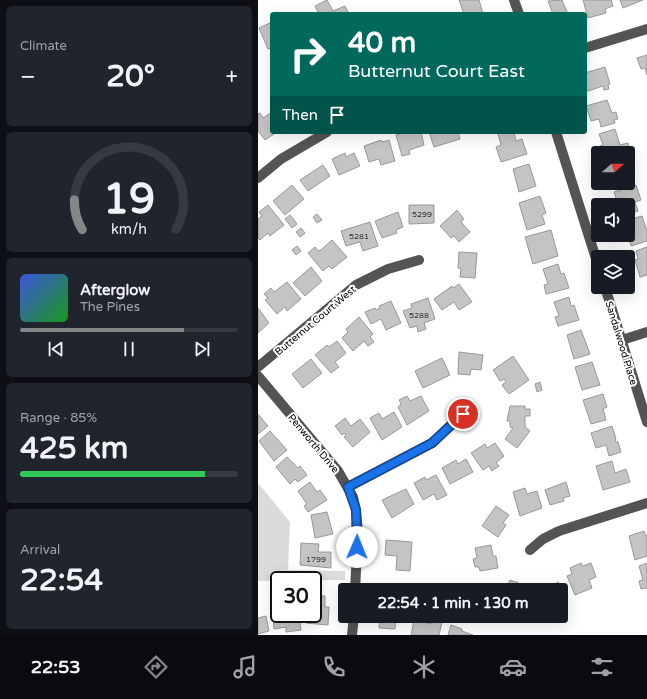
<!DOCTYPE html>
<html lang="en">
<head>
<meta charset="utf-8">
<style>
	body { margin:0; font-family:"Varela Round",sans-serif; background:#20242c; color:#f1f3f6; height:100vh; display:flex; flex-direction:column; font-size:15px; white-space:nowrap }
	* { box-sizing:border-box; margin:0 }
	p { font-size:13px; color:#9ea1a6 }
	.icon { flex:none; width:22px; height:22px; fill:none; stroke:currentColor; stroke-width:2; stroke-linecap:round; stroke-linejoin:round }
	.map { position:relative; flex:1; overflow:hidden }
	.drawer { display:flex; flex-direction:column; gap:6px; padding:6px; background:#0d0f14; width:258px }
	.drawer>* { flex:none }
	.top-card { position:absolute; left:12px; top:12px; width:317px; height:122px; border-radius:4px; box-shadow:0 4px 16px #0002; background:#00695c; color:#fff; overflow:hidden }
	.needle { width:26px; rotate:69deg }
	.fabs { position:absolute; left:333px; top:146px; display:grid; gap:8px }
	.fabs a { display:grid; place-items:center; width:44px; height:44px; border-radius:4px; background:#171b24; box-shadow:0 4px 16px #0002; font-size:20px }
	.speed { position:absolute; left:12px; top:571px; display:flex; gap:8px; font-size:20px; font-weight:700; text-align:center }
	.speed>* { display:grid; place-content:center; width:52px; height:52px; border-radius:50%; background:#171b24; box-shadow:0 4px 16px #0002; line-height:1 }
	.speed .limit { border:2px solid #111; border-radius:6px; background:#fff; color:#111 }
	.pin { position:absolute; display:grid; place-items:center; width:34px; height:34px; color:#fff; margin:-17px; border:2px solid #fff; border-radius:50%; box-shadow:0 1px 4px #0007 }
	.me { position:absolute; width:44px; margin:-22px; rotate:1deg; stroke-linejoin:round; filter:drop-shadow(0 0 3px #0008) }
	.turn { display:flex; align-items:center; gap:14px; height:84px; padding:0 12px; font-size:18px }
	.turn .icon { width:52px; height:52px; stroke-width:2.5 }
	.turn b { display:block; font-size:28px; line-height:34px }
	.then { display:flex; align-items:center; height:38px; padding:0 12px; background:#0003; gap:8px; font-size:15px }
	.big { font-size:30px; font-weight:700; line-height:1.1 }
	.drawer .card { flex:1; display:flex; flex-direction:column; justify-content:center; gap:6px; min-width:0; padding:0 14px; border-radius:6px; background:#20242c }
	.drawer .dial { align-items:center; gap:0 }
	.dial svg { height:104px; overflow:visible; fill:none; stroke:#363941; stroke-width:7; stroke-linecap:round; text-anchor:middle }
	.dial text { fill:#f1f3f6; stroke:none }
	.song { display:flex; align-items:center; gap:12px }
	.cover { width:48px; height:48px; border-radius:6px; background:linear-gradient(135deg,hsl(230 70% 55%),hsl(120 70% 35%)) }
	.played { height:4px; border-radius:2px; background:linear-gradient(90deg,#858687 75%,#363941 75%) }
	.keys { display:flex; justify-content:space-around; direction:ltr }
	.heat { display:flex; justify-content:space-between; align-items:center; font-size:22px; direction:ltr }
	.charge { height:6px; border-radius:3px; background:linear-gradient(90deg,#34c759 85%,#363941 0) }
	.trip { position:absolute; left:80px; top:583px; width:230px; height:40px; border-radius:4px; background:#171b24; box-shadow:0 4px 16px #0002; font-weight:700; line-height:40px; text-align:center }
	.menu { display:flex; height:64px; justify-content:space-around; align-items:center; background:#090b0e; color:#9ea1a6 }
	.menu .icon { width:28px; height:28px }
	.menu .current { color:#858687 }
	.menu b { font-size:18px; color:#f1f3f6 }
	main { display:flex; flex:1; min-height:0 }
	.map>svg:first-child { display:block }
</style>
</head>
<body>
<main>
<section class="drawer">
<div class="card"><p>Climate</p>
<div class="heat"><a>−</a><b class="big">20°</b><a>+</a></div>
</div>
<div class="card dial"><svg viewBox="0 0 100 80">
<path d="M14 69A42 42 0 1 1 86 69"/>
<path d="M14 69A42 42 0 0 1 8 46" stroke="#858687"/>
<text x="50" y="56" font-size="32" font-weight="700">19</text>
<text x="50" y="72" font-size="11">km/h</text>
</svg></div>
<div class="card">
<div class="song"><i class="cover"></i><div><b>Afterglow</b><p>The Pines</p></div></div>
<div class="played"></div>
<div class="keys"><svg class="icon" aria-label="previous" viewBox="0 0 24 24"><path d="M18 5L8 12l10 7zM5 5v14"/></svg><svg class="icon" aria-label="pause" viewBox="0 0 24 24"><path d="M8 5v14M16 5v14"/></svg><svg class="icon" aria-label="next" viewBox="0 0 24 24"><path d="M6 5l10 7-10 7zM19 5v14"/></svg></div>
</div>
<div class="card"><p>Range · 85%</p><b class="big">425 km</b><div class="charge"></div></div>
<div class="card"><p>Arrival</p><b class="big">22:54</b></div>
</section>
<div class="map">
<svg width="389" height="635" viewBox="0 0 389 635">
	<rect width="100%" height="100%" fill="#fff"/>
	<path fill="#dbdbdb" d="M0,483L32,522L30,570L87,571V580L0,581Z"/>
	<path fill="#c4c4c4" stroke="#989898" d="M69,0L75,11L87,6L91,14H61L57,6Z
		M201,0H221L225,14H206Z
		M304,0L310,14H295L290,1Z
		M325,0H353L355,6L347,9L348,13L330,18Z
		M362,0H385L365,8Z
		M14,22V48L10,49L1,28Z
		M389,55V75L387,68L383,69L379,58Z
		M347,67L352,84L350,85L351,89L346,90L345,86L327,92V73Z
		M349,100L354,113L358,112L360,119L356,120L357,123L343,127L341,119L333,121L328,106Z
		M14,112V132H19L7,140L0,131V114L2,113L5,118Z
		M357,129L362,145L370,143L372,151L365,153H344L342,146L345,145L341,134Z
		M149,132H163L166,145L151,150L152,154L144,156L138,135Z
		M171,132H200L202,139L176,147Z
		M247,132H256L258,141L264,139L269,154L243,162L238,147L243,145L240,134Z
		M123,140L124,142L131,140L137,161L123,165L121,159L111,162L106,146Z
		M87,153L88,157L96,153L102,166L81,175L74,159Z
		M271,164L278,186L261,192L255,169Z
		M65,165L72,176L50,191L42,180Z
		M34,185L46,199L27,215L15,201Z
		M378,185L383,200L377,202L380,211L370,214V205H366L365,202L360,204L356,192Z
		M282,196L288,213L284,215L287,224L269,230L261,203Z
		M10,205L26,225L12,236L10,233L2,240L0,238V219L4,216L1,212Z
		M151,205H176V223L151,224Z
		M199,210L206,219L203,222L212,232L201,242L196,236L193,238L182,226Z
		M140,212L145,227L138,230L139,233L124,238L117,221Z
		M59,214L64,220L59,223L55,217Z
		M32,215L39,224L34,228L27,219Z
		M384,216L389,231V241L373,246L370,235V230H372L370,220Z
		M112,222L120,246L105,251L102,242L88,246L83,231Z
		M43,228L47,233L42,237L38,232Z
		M293,230L300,256L275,264L267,237Z
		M74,240L89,257L74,269L71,266L65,271L50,253L57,247L60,251L63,250Z
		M39,246L43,251L38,255L34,250Z
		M389,247V275L382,277L377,260L380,259L378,251Z
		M201,252L219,253L217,278L202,277L203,269L200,268Z
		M300,264L303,274L306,273L311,288L288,294L286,285L290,284L285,269Z
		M53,267L64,281L47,296L35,283Z
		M29,282L43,299L29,311L27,307L19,314L7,300L10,298L6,294L13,288L16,292Z
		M201,284L214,302L201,310L196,302L184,310L176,299L194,286L195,288Z
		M311,297L313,306L316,305L321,320L300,326L297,317L301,316L296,302Z
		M170,298L177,319L166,323L168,329L160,332L159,326L152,328L145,311L154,308L153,304Z
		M133,301L143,323L128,330L123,319L113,324L107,312L117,308L118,310L122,308L121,306Z
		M0,308L11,323L0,333Z
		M101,317L115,334L112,337L116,342L110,346L106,341L95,351L84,338L90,332L88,329Z
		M323,330L332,354L316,359L309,335Z
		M79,341L88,353L77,362L81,367L73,373L57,355L69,345L71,347Z
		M201,352L225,355L223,370L213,369L212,375L200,374Z
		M255,356L271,380L251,394L244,385L248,382L246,379L242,381L235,370Z
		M184,358L192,375L165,388L157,371Z
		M53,359L64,373L45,388L34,374Z
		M334,362L342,385L324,390L317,367Z
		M282,382L284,390L279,392L277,384Z
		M345,394L349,407L345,409L348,420L333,424L325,400Z
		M149,396L152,401L163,396L171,411L149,425L140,407L143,404L141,400Z
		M252,406H267V409H272V416H267V427L272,431L259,448L247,439L255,428L252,427V421H249Z
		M136,412L144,427L124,440L112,418L121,413L124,419Z
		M0,414L10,426L0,434Z
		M87,418L93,426L102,419L112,432L95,447L86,437L88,435L86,433L84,435L77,426Z
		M354,426L358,439H357L358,442H360L363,452L351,456L348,445L338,448L333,433Z
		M12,431L29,450L16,461L1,441Z
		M237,443L246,456L238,463L241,466L234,471L231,466L225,470L213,453L227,444L229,448Z
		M29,457L40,468L42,466L49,475L40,482L37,479L32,484L18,467Z
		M208,459L215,472L192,484L184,468L198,460L200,464Z
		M354,461L357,473L368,469L372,482L345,490L338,466Z
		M178,475L189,495L179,500L176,494L165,500L156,483L167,477L168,480Z
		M52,482L59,492L62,490L69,500L50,512L46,506L49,504L40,491Z
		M308,482L312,496L305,498L306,501L292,505L287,490Z
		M267,488L269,494L279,491L284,508L262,516L255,492Z
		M148,489L156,504L134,518L124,500Z
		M238,506L251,515L245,523L248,525L240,537L224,526Z
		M69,512L75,534L57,538L53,515Z
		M386,531L389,537V556L377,560L371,536Z
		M128,540L154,542L152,571L138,570L139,556L127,555Z
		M43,543L61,544L60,552H73V568L42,565Z
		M233,545L235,556H238L240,568L222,571L221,567H217L215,559L219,558L217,548Z
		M323,563L325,566L333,563L338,577L331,580L334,588L317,595L309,576L314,574L312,568Z
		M389,563V588L383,589L381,581L385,580L381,566Z
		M252,580L261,583L260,587L268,590H247Z
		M300,582L310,597L303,601V590H287Z
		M55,595L67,596V607H71L70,625L48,623L49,614H55Z
		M24,614H41L43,630L28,632V627L16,629L15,616Z
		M8,616L11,631L0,634V618Z
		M122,616H138L137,629L121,628Z
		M175,619L184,622L181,635H153L156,620L174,624Z
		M193,625L204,629V631L215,635H190Z"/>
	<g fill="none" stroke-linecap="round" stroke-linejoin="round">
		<path stroke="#545454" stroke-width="10" d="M256,0L261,14
			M327,48L389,29
			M298,132L340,265
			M0,178L23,159L69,132
			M347,287L389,422
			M364,340L389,332
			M0,367L98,285L130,269L161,260
			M0,376L80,471L95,497L98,510L100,533L97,590
			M90,487L174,443L205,414
			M272,550L285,539L301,531L389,503
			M94,635L96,616"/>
	</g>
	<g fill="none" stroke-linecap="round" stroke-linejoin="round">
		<g stroke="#114b97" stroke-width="10">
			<path id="route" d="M99,547L98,510L90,487L174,443L205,414"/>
		</g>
		<use href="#route" stroke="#1a73e8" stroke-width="7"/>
	</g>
	<g text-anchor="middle" stroke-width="4" stroke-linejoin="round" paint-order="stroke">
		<g font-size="8" fill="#313131">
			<text x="164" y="217">5299</text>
			<text x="101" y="239">5281</text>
			<text x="161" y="318">5288</text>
			<text x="58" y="562">1799</text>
		</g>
		<g font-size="10" fill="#000" stroke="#fff">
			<text transform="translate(57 320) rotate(-40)" y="4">Butternut Court West</text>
			<text transform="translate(364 343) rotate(73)" y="4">Sandalwood Place</text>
			<text transform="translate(56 443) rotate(50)" y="4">Penworth Drive</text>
		</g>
	</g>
</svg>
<div class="fabs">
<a><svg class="needle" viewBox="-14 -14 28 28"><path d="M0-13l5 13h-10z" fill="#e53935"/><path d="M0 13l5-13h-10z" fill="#9ea1a6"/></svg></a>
<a><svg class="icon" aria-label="sound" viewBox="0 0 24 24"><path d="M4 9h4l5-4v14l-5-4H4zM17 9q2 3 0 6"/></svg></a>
<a><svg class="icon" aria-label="layers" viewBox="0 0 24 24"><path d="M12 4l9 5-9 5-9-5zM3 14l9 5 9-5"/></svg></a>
</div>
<div class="speed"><div class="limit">30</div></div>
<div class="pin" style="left:205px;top:414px;background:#d93025"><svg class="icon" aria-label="arrive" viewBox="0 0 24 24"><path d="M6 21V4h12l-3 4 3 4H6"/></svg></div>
<svg class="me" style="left:99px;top:547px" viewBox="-20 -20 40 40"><circle r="19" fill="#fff"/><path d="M0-13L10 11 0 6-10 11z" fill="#1a73e8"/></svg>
<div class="trip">22:54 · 1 min · 130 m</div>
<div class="top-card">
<div class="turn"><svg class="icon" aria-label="right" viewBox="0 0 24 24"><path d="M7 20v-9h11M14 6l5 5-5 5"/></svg><div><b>40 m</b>Butternut Court East</div></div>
<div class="then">Then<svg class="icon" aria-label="arrive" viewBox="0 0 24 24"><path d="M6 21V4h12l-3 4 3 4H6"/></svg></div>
</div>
</div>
</main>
<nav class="menu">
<b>22:53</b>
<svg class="icon current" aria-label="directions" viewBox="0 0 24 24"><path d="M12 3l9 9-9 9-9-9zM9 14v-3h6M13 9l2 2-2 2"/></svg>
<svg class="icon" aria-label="music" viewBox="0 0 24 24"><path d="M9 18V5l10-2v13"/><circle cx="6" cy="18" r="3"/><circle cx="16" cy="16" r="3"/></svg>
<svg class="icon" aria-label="phone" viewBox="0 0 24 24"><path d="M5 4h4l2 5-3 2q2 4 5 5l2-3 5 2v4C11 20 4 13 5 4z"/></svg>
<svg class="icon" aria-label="climate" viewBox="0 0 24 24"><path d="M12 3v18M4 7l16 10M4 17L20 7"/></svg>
<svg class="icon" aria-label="car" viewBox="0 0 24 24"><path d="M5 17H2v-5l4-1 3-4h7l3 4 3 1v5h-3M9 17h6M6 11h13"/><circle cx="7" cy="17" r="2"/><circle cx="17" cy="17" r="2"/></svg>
<svg class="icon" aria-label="filters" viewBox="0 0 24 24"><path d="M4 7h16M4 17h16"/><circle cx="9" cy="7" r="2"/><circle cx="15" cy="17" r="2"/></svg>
</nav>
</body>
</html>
